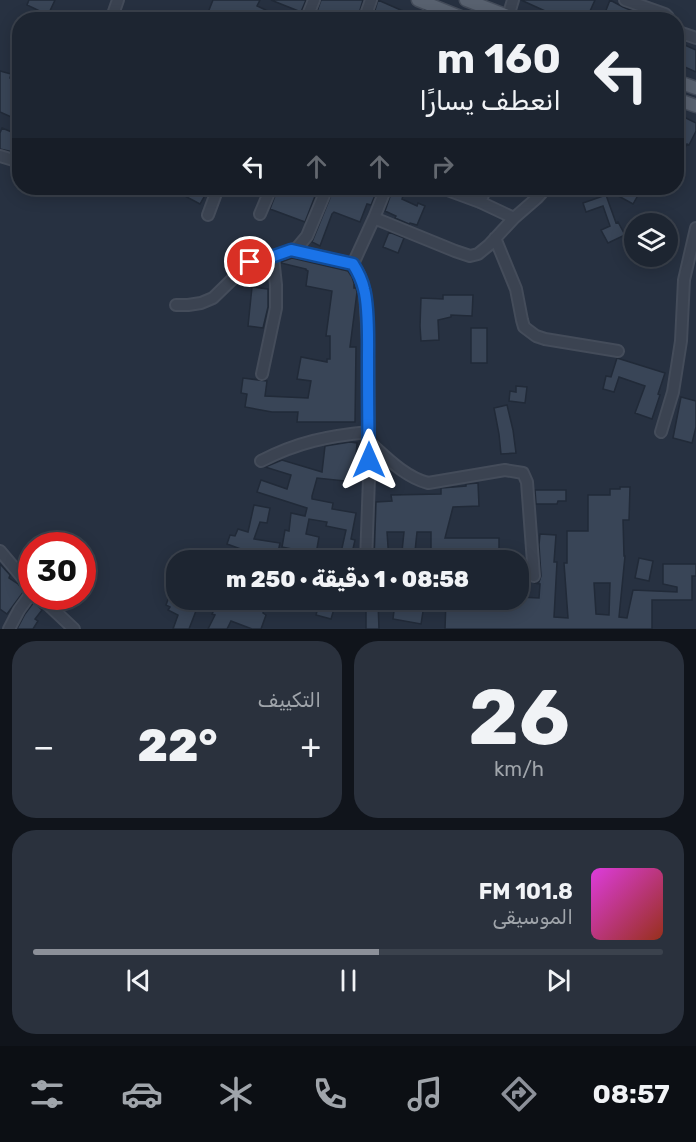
<!DOCTYPE html>
<html lang="ar">
<head>
<meta charset="utf-8">
<style>
	body { margin:0; font-family:Rubik,"Noto Naskh Arabic",sans-serif; background:#2a313d; color:#f1f3f6; direction:rtl; height:100vh; display:flex; flex-direction:column; font-size:22px; white-space:nowrap }
	* { box-sizing:border-box; margin:0 }
	p { font-size:20px; color:#a0a5ab }
	.icon { flex:none; width:33px; height:33px; fill:none; stroke:currentColor; stroke-width:2; stroke-linecap:round; stroke-linejoin:round }
	.map { position:relative; height:629px; overflow:hidden; direction:ltr }
	.panel { display:flex; flex-direction:column; gap:12px; padding:12px; background:#10141b; flex:1 }
	.panel>* { flex:none }
	.banner { position:absolute; left:12px; top:12px; width:672px; height:183px; border-radius:24px; box-shadow:0 3px 15px #0003,0 0 0 2px #3b424d; direction:rtl; background:#1d2531; color:#f1f3f6; overflow:hidden }
	.controls { position:absolute; left:624px; top:213px; display:grid; gap:12px }
	.controls a { display:grid; place-items:center; width:54px; height:54px; border-radius:50%; background:#1d2531; box-shadow:0 3px 15px #0003,0 0 0 2px #3b424d; font-size:30px }
	.speed { position:absolute; left:18px; top:532px; display:flex; gap:12px; font-size:30px; font-weight:700; text-align:center }
	.speed>* { display:grid; place-content:center; width:78px; height:78px; border-radius:50%; background:#1d2531; box-shadow:0 3px 15px #0003,0 0 0 2px #3b424d; line-height:1 }
	.speed .limit { border:9px solid #d22; background:#fff; color:#111 }
	.pin { position:absolute; display:grid; place-items:center; width:51px; height:51px; color:#fff; margin:-26px; border:3px solid #fff; border-radius:50%; box-shadow:0 2px 6px #0007 }
	.me { position:absolute; width:66px; margin:-33px; rotate:0deg; stroke-linejoin:round; filter:drop-shadow(0 0 4px #0008) }
	.turn { display:flex; align-items:center; gap:21px; height:126px; padding:0 24px; font-size:27px }
	.turn .icon { width:78px; height:78px; stroke-width:2.5 }
	.turn b { display:block; font-size:42px; line-height:51px }
	.lanes { display:flex; align-items:center; height:57px; padding:0 24px; background:#0003; justify-content:center; gap:30px; direction:ltr }
	.lanes .off { opacity:.35 }
	.big { font-size:45px; font-weight:800; line-height:1.1 }
	.panel .widget { flex:1; display:flex; flex-direction:column; justify-content:center; gap:9px; min-width:0; padding:0 21px; border-radius:24px; background:#2a313d }
	.panel .dial { align-items:center; gap:0 }
	.dial b { font-size:78px; line-height:1 }
	.song { display:flex; align-items:center; gap:18px }
	.cover { width:72px; height:72px; border-radius:9px; background:linear-gradient(135deg,hsl(300 70% 55%),hsl(10 70% 35%)) }
	.played { height:6px; border-radius:3px; background:linear-gradient(90deg,#8c9099 55%,#3b424d 55%) }
	.keys { display:flex; justify-content:space-around; direction:ltr }
	.heat { display:flex; justify-content:space-between; align-items:center; font-size:33px; direction:ltr }
	.panel .tiles { flex:1; display:grid; gap:12px; grid-template-columns:1fr 1fr }
	.widget:last-child { grid-column:span 2 }
	.trip { position:absolute; left:166px; top:550px; width:363px; height:60px; border-radius:24px; background:#1d2531; box-shadow:0 3px 15px #0003,0 0 0 2px #3b424d; font-weight:800; line-height:60px; text-align:center; direction:rtl }
	.dock { display:flex; height:96px; justify-content:space-around; align-items:center; background:#0c0f14; color:#a0a5ab }
	.dock .icon { width:42px; height:42px }
	.dock .selected { color:#8c9099 }
	.dock b { font-size:27px; color:#f1f3f6 }
	.map>svg:first-child { display:block }
</style>
</head>
<body>
<div class="map">
<svg width="696" height="629" viewBox="0 0 696 629">
	<rect width="100%" height="100%" fill="#273141"/>
	<path fill="#394557" stroke="#212a38" stroke-width="1.5" fill-rule="evenodd" d="M29,0H55L48,15L27,5Z
		M213,0H260L257,6L287,20H205Z
		M271,0H306L301,12Z
		M321,0H363L357,20H314Z
		M378,0L419,18V20H372Z
		M521,0H595L586,20H565Z
		M610,0L623,7L655,20H607L603,18Z
		M676,41L696,50V72L676,63Z
		M0,71L11,74L10,78L20,81V121L0,112Z
		M682,116L696,123V131L689,145L687,144L676,162V128Z
		M2,128L19,135L13,152L0,149V133Z
		M185,188H204L208,190L200,204L181,194Z
		M278,188H307L317,191L305,222L270,209Z
		M334,188H341L349,191L350,188H378L371,205L367,204L360,222L334,212L332,214L320,246L312,242Z
		M393,188H400L397,194L403,196L402,199L417,206L418,203L425,206L417,225L410,223L409,224L395,218L396,216L385,211Z
		M604,188H636L641,190L633,204Z
		M606,195L616,223L618,222L625,235L608,243L601,230L610,226L603,206L586,212L583,203Z
		M389,232L404,238L398,253L383,247Z
		M292,258L348,271L352,277L354,283V288H356L357,292L350,347H356L355,422H297L298,412H272L245,407L247,394L241,393L243,378L267,381L265,396L308,398L311,381L297,379L301,357L327,362V359H330V336H326L332,291L306,286L308,271L306,270V269L281,263V262Z
		M252,287L268,289V307L263,328L248,326Z
		M443,295H473L472,316L451,315V317L438,320L439,340L421,341L420,326L421,298L443,299Z
		M471,328H487V363H471Z
		M617,358L665,373L658,394L660,395L652,419L635,413L645,386L619,377L614,392L603,389L606,376L611,377Z
		M516,386L527,387L525,403L509,401L510,391L516,392Z
		M681,397L696,401V427L692,443L673,438Z
		M507,405L513,430L516,453L501,454L499,434L494,408Z
		M350,442L357,443L354,482L317,478L312,496V499L333,503L332,509L356,513L351,539L355,540L353,549L359,550V557H347V558L340,557L346,530L326,526L327,522L309,519L306,534L319,537L316,554L282,547L285,530L289,531L291,513L305,516L307,508L257,492L261,480L287,489L291,475L265,467L282,460L322,472L325,446Z
		M478,483L479,506L453,507L445,538H499V561H431V532H417L414,561H401L404,532H387L389,561H374L376,502L392,501L391,495L441,494V488L466,486V484Z
		M620,487H630L629,520H623L624,556H625L619,617L627,618L633,590L677,592V587L663,584V564H696V576H692V600H652V629H445L446,600L504,601L519,600V597L539,598L540,584L534,583L539,582L541,576L539,545L540,534L556,535L554,562H557L554,617L568,618L564,563H567V531H588V495H610V489H620ZM594,583H610L609,615L596,614Z
		M535,490H566V501H558L557,504H536Z
		M254,505L270,508L267,523L260,522L254,539L280,543L276,561H259L260,556L227,544L230,535L235,536L238,529L248,532Z
		M639,558L653,561L649,581L635,578Z
		M0,564L10,575L9,578L18,584L24,591L7,614L0,609Z
		M170,594L177,598V600H224L240,607L242,600H267L263,613L266,615L261,629H252L231,621L227,629H208L215,615L212,614L214,610L199,603L189,629H173L178,615L168,610L170,607L166,605Z
		M320,600H331L336,602L331,619L316,615Z
		M397,601L424,605L421,624L393,619L395,603H397Z
		M34,602L42,610L35,619L38,621L33,629H17L25,614Z
		M378,602L379,629H366V603Z"/>
	<g fill="none" stroke-linecap="round" stroke-linejoin="round">
		<g stroke="#444c5a" stroke-width="14">
			<path id="minor" d="M625,0L665,14L668,17V20
				M111,20L118,0
				M306,20L314,0
				M364,20L371,0
				M426,20L431,5
				M507,20L513,0
				M676,31L696,38
				M0,156L20,162
				M386,188L374,218L455,251L470,256L478,254L489,245L514,218L537,198L546,188
				M442,188L480,202L514,218
				M480,202L486,188
				M260,214L271,188
				M208,215L218,188
				M495,238L516,289L522,320L524,327L536,336L545,339L618,351
				M291,250L353,264L359,274L365,292L368,340L369,478L366,561
				M353,264L374,218
				M176,305H188L201,303L213,298L250,262L260,261L297,248L307,236L327,188
				M262,374L276,308V285L273,257
				M661,432L673,392L681,341L684,280L696,228
				M369,442C387,458 405,477 428,483L505,470L523,473L527,482L534,576
				M261,461C298,442 328,436 369,432
				M0,551L32,589
				M40,597L74,629
				M9,629L19,610L32,592"/>
		</g>
		<g stroke="#444c5a" stroke-width="15">
			<path id="major" d="M418,0L468,20
				M466,0L518,20
				M676,81L696,88
				M676,99L696,106"/>
		</g>
		<use href="#minor" stroke="#3b4351" stroke-width="10"/>
		<use href="#major" stroke="#596270" stroke-width="12"/>
	</g>
	<g fill="none" stroke-linecap="round" stroke-linejoin="round">
		<g stroke="#114b97" stroke-width="15">
			<path id="route" d="M250,262L260,261L291,250L353,264C358,272 362,280 364,289C369,307 368,339 368,358C368,392 368,426 369,460"/>
		</g>
		<use href="#route" stroke="#1a73e8" stroke-width="10"/>
	</g>
</svg>
<div class="controls">
<a><svg class="icon" aria-label="layers" viewBox="0 0 24 24"><path d="M12 4l9 5-9 5-9-5zM3 14l9 5 9-5"/></svg></a>
</div>
<div class="speed"><div class="limit">30</div></div>
<div class="pin" style="left:250px;top:262px;background:#d93025"><svg class="icon" aria-label="arrive" viewBox="0 0 24 24"><path d="M6 21V4h12l-3 4 3 4H6"/></svg></div>
<svg class="me" style="left:369px;top:460px" viewBox="-20 -20 40 40"><path d="M0-17L14 15 0 8-14 15z" fill="#1a73e8" stroke="#fff" stroke-width="4"/></svg>
<div class="trip">08:58 · 1 دقيقة · 250 m</div>
<div class="banner">
<div class="turn"><svg class="icon" aria-label="left" viewBox="0 0 24 24"><path d="M17 20v-9H6M10 6l-5 5 5 5"/></svg><div><b>160 m</b>انعطف يسارًا</div></div>
<div class="lanes"><svg class="icon" aria-label="left" viewBox="0 0 24 24"><path d="M17 20v-9H6M10 6l-5 5 5 5"/></svg><svg class="icon off" aria-label="ahead" viewBox="0 0 24 24"><path d="M12 20V5M6 11l6-6 6 6"/></svg><svg class="icon off" aria-label="ahead" viewBox="0 0 24 24"><path d="M12 20V5M6 11l6-6 6 6"/></svg><svg class="icon off" aria-label="right" viewBox="0 0 24 24"><path d="M7 20v-9h11M14 6l5 5-5 5"/></svg></div>
</div>
</div>
<section class="panel">
<div class="tiles">
<div class="widget dial"><b>26</b><p>km/h</p></div>
<div class="widget"><p>التكييف</p>
<div class="heat"><a>−</a><b class="big">22°</b><a>+</a></div>
</div>
<div class="widget">
<div class="song"><i class="cover"></i><div><b>101.8 FM</b><p>الموسيقى</p></div></div>
<div class="played"></div>
<div class="keys"><svg class="icon" aria-label="previous" viewBox="0 0 24 24"><path d="M18 5L8 12l10 7zM5 5v14"/></svg><svg class="icon" aria-label="pause" viewBox="0 0 24 24"><path d="M8 5v14M16 5v14"/></svg><svg class="icon" aria-label="next" viewBox="0 0 24 24"><path d="M6 5l10 7-10 7zM19 5v14"/></svg></div>
</div>
</div>
</section>
<nav class="dock">
<b>08:57</b>
<svg class="icon selected" aria-label="directions" viewBox="0 0 24 24"><path d="M12 3l9 9-9 9-9-9zM9 14v-3h6M13 9l2 2-2 2"/></svg>
<svg class="icon" aria-label="music" viewBox="0 0 24 24"><path d="M9 18V5l10-2v13"/><circle cx="6" cy="18" r="3"/><circle cx="16" cy="16" r="3"/></svg>
<svg class="icon" aria-label="phone" viewBox="0 0 24 24"><path d="M5 4h4l2 5-3 2q2 4 5 5l2-3 5 2v4C11 20 4 13 5 4z"/></svg>
<svg class="icon" aria-label="climate" viewBox="0 0 24 24"><path d="M12 3v18M4 7l16 10M4 17L20 7"/></svg>
<svg class="icon" aria-label="car" viewBox="0 0 24 24"><path d="M5 17H2v-5l4-1 3-4h7l3 4 3 1v5h-3M9 17h6M6 11h13"/><circle cx="7" cy="17" r="2"/><circle cx="17" cy="17" r="2"/></svg>
<svg class="icon" aria-label="filters" viewBox="0 0 24 24"><path d="M4 7h16M4 17h16"/><circle cx="9" cy="7" r="2"/><circle cx="15" cy="17" r="2"/></svg>
</nav>
</body>
</html>
